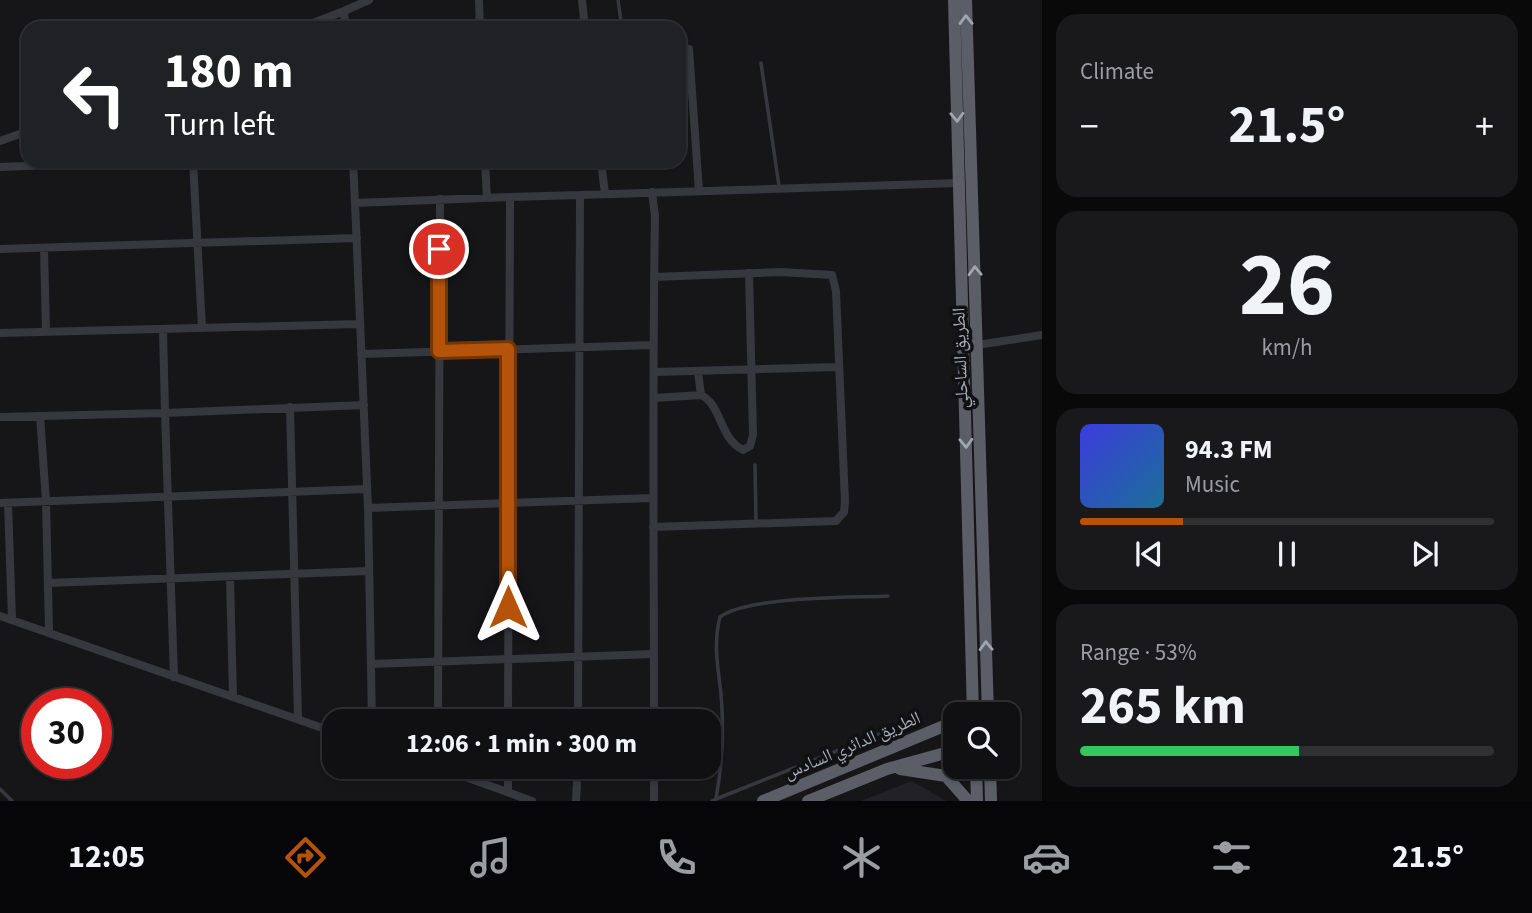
<!DOCTYPE html>
<html lang="en">
<head>
<meta charset="utf-8">
<style>
	body { margin:0; font-family:"Source Sans 3","Noto Naskh Arabic",sans-serif; background:#19191c; color:#f1f3f6; height:100vh; display:flex; flex-direction:column; font-size:26px; white-space:nowrap }
	* { box-sizing:border-box; margin:0 }
	p { font-size:23px; color:#9c9da0 }
	.icon { flex:none; width:38px; height:38px; fill:none; stroke:currentColor; stroke-width:2; stroke-linecap:round; stroke-linejoin:round }
	.map { position:relative; flex:1; overflow:hidden }
	.sheet { display:flex; flex-direction:column; gap:14px; padding:14px; background:#09090a; width:490px }
	.sheet>* { flex:none }
	.banner { position:absolute; left:21px; top:21px; width:665px; height:147px; border-radius:21px; box-shadow:0 2px 5px #0004,0 0 0 2px #303033; background:#202124; color:#fff; overflow:hidden }
	.fabs { position:absolute; left:943px; top:702px; display:grid; gap:14px }
	.fabs a { display:grid; place-items:center; width:77px; height:77px; border-radius:14px; background:#101013; box-shadow:0 2px 5px #0004,0 0 0 2px #303033; font-size:35px }
	.speed { position:absolute; left:21px; top:688px; display:flex; gap:14px; font-size:35px; font-weight:700; text-align:center }
	.speed>* { display:grid; place-content:center; width:91px; height:91px; border-radius:50%; background:#101013; box-shadow:0 2px 5px #0004,0 0 0 2px #303033; line-height:1 }
	.speed .limit { border:10px solid #d22; background:#fff; color:#111 }
	.pin { position:absolute; display:grid; place-items:center; width:60px; height:60px; color:#fff; margin:-30px; border:4px solid #fff; border-radius:50%; box-shadow:0 2px 7px #0007 }
	.me { position:absolute; width:77px; margin:-38px; rotate:0deg; stroke-linejoin:round; filter:drop-shadow(0 0 5px #0008) }
	.turn { display:flex; align-items:center; gap:24px; height:147px; padding:0 28px; font-size:32px }
	.turn .icon { width:91px; height:91px; stroke-width:2.5 }
	.turn b { display:block; font-size:49px; line-height:60px }
	.big { font-size:52px; font-weight:700; line-height:1.1 }
	.sheet .tile { flex:1; display:flex; flex-direction:column; justify-content:center; gap:10px; min-width:0; padding:0 24px; border-radius:21px; background:#19191c }
	.sheet .dial { align-items:center; gap:0 }
	.dial b { font-size:91px; line-height:1 }
	.song { display:flex; align-items:center; gap:21px }
	.cover { width:84px; height:84px; border-radius:10px; background:linear-gradient(135deg,hsl(240 70% 55%),hsl(200 70% 35%)) }
	.played { height:7px; border-radius:4px; background:linear-gradient(90deg,#b45309 25%,#303033 25%) }
	.keys { display:flex; justify-content:space-around; direction:ltr }
	.heat { display:flex; justify-content:space-between; align-items:center; font-size:38px; direction:ltr }
	.charge { height:10px; border-radius:5px; background:linear-gradient(90deg,#34c759 53%,#303033 0) }
	.trip { position:absolute; left:322px; top:709px; width:399px; height:70px; border-radius:21px; background:#101013; box-shadow:0 2px 5px #0004,0 0 0 2px #303033; font-weight:700; line-height:70px; text-align:center }
	.menu { display:flex; height:112px; justify-content:space-around; align-items:center; background:#060608; color:#9c9da0 }
	.menu .icon { width:49px; height:49px }
	.menu .on { color:#b45309 }
	.menu b { font-size:32px; color:#f1f3f6 }
	main { display:flex; flex:1; min-height:0 }
	.map>svg:first-child { display:block }
</style>
</head>
<body>
<main>
<div class="map">
<svg width="1042" height="801" viewBox="0 0 1042 801">
	<rect width="100%" height="100%" fill="#161619"/>
	<path fill="#222226" d="M912,781L946,801H861Z"/>
	<g fill="none" stroke-linecap="round" stroke-linejoin="round">
		<path stroke="#37383e" stroke-width="3.5" d="M618,0L622,28
			M761,63L779,186
			M755,465L756,522
			M0,789L12,801
			M716,799L892,729
			M712,801L716,799C722,765 724,728 721,694C718,667 713,644 720,617C748,596 849,598 888,596"/>
		<path stroke="#37383e" stroke-width="8" d="M479,0L480,28
			M582,0L585,28
			M344,11L369,0
			M300,28L344,11L345,28
			M689,49L699,191
			M0,141L28,131
			M193,161L202,328
			M353,161L355,203
			M485,161L487,198
			M601,161L605,194
			M0,167L158,161
			M652,192L655,216C652,385 654,553 654,721
			M510,197L355,203L368,508L652,498
			M44,248L46,331
			M0,249L357,238
			M163,330L165,413L364,405
			M0,333L359,324
			M977,345L1042,335
			M361,354L653,345
			M655,372L838,367
			M698,372L701,395
			M654,398L701,395C722,405 719,438 743,450L750,446L753,435L749,273
			M290,407L298,718
			M40,416L46,501L49,630
			M0,417L165,413L174,677
			M0,503L367,489
			M8,503L12,619
			M368,508L372,721
			M653,527L836,521L844,512L845,502L836,291L832,275L781,272L654,277
			M230,578L233,696
			M48,583L369,571
			M0,616L334,732
			M371,664L653,654
			M438,721L440,199
			M508,721L510,197L580,195
			M578,721L580,195L959,183
			M435,766L532,801
			M654,766V801
			M508,792V766
			M576,801L578,766"/>
		<path stroke="#5b5e66" stroke-width="12" d="M954,0L973,714
			M966,0L988,714
			M976,766L977,801
			M990,766L991,801
			M900,769L946,776L968,801
			M763,801L956,721
			M808,801L887,769L956,750"/>
	</g>
	<defs><path id="oneway-chevron" d="M-2-3.5L2.5 0L-2 3.5" fill="none" stroke-width="1.6" stroke-linecap="round" stroke-linejoin="round" transform="scale(1.75)"/></defs>
	<g stroke="#a0a6b1">
		<use href="#oneway-chevron" transform="translate(966 20) rotate(-91)"/>
		<use href="#oneway-chevron" transform="translate(957 117) rotate(88)"/>
		<use href="#oneway-chevron" transform="translate(975 271) rotate(-92)"/>
		<use href="#oneway-chevron" transform="translate(966 443) rotate(88)"/>
		<use href="#oneway-chevron" transform="translate(986 646) rotate(-92)"/>
	</g>
	<g fill="none" stroke-linecap="round" stroke-linejoin="round">
		<g stroke="#753606" stroke-width="18">
			<path id="route" d="M439,249V351L508,349V607"/>
		</g>
		<use href="#route" stroke="#b45309" stroke-width="12"/>
	</g>
	<g text-anchor="middle" stroke-width="7" stroke-linejoin="round" paint-order="stroke">
		<g font-size="18" fill="#a8aeb9" stroke="#111114">
			<text transform="translate(960 358) rotate(-92)" y="6">الطريق الساحلي</text>
			<text transform="translate(852 745) rotate(-23)" y="6">الطريق الدائري السادس</text>
		</g>
	</g>
</svg>
<div class="fabs">
<a><svg class="icon" aria-label="search" viewBox="0 0 24 24"><circle cx="10" cy="10" r="6"/><path d="M15 15l6 6"/></svg></a>
</div>
<div class="speed"><div class="limit">30</div></div>
<div class="pin" style="left:439px;top:249px;background:#d93025"><svg class="icon" aria-label="arrive" viewBox="0 0 24 24"><path d="M6 21V4h12l-3 4 3 4H6"/></svg></div>
<svg class="me" style="left:508px;top:607px" viewBox="-20 -20 40 40"><path d="M0-17L14 15 0 8-14 15z" fill="#b45309" stroke="#fff" stroke-width="4"/></svg>
<div class="trip">12:06 · 1 min · 300 m</div>
<div class="banner">
<div class="turn"><svg class="icon" aria-label="left" viewBox="0 0 24 24"><path d="M17 20v-9H6M10 6l-5 5 5 5"/></svg><div><b>180 m</b>Turn left</div></div>
</div>
</div>
<section class="sheet">
<div class="tile"><p>Climate</p>
<div class="heat"><a>−</a><b class="big">21.5°</b><a>+</a></div>
</div>
<div class="tile dial"><b>26</b><p>km/h</p></div>
<div class="tile">
<div class="song"><i class="cover"></i><div><b>94.3 FM</b><p>Music</p></div></div>
<div class="played"></div>
<div class="keys"><svg class="icon" aria-label="previous" viewBox="0 0 24 24"><path d="M18 5L8 12l10 7zM5 5v14"/></svg><svg class="icon" aria-label="pause" viewBox="0 0 24 24"><path d="M8 5v14M16 5v14"/></svg><svg class="icon" aria-label="next" viewBox="0 0 24 24"><path d="M6 5l10 7-10 7zM19 5v14"/></svg></div>
</div>
<div class="tile"><p>Range · 53%</p><b class="big">265 km</b><div class="charge"></div></div>
</section>
</main>
<nav class="menu">
<b>12:05</b>
<svg class="icon on" aria-label="directions" viewBox="0 0 24 24"><path d="M12 3l9 9-9 9-9-9zM9 14v-3h6M13 9l2 2-2 2"/></svg>
<svg class="icon" aria-label="music" viewBox="0 0 24 24"><path d="M9 18V5l10-2v13"/><circle cx="6" cy="18" r="3"/><circle cx="16" cy="16" r="3"/></svg>
<svg class="icon" aria-label="phone" viewBox="0 0 24 24"><path d="M5 4h4l2 5-3 2q2 4 5 5l2-3 5 2v4C11 20 4 13 5 4z"/></svg>
<svg class="icon" aria-label="climate" viewBox="0 0 24 24"><path d="M12 3v18M4 7l16 10M4 17L20 7"/></svg>
<svg class="icon" aria-label="car" viewBox="0 0 24 24"><path d="M5 17H2v-5l4-1 3-4h7l3 4 3 1v5h-3M9 17h6M6 11h13"/><circle cx="7" cy="17" r="2"/><circle cx="17" cy="17" r="2"/></svg>
<svg class="icon" aria-label="filters" viewBox="0 0 24 24"><path d="M4 7h16M4 17h16"/><circle cx="9" cy="7" r="2"/><circle cx="15" cy="17" r="2"/></svg>
<b>21.5°</b>
</nav>
</body>
</html>
